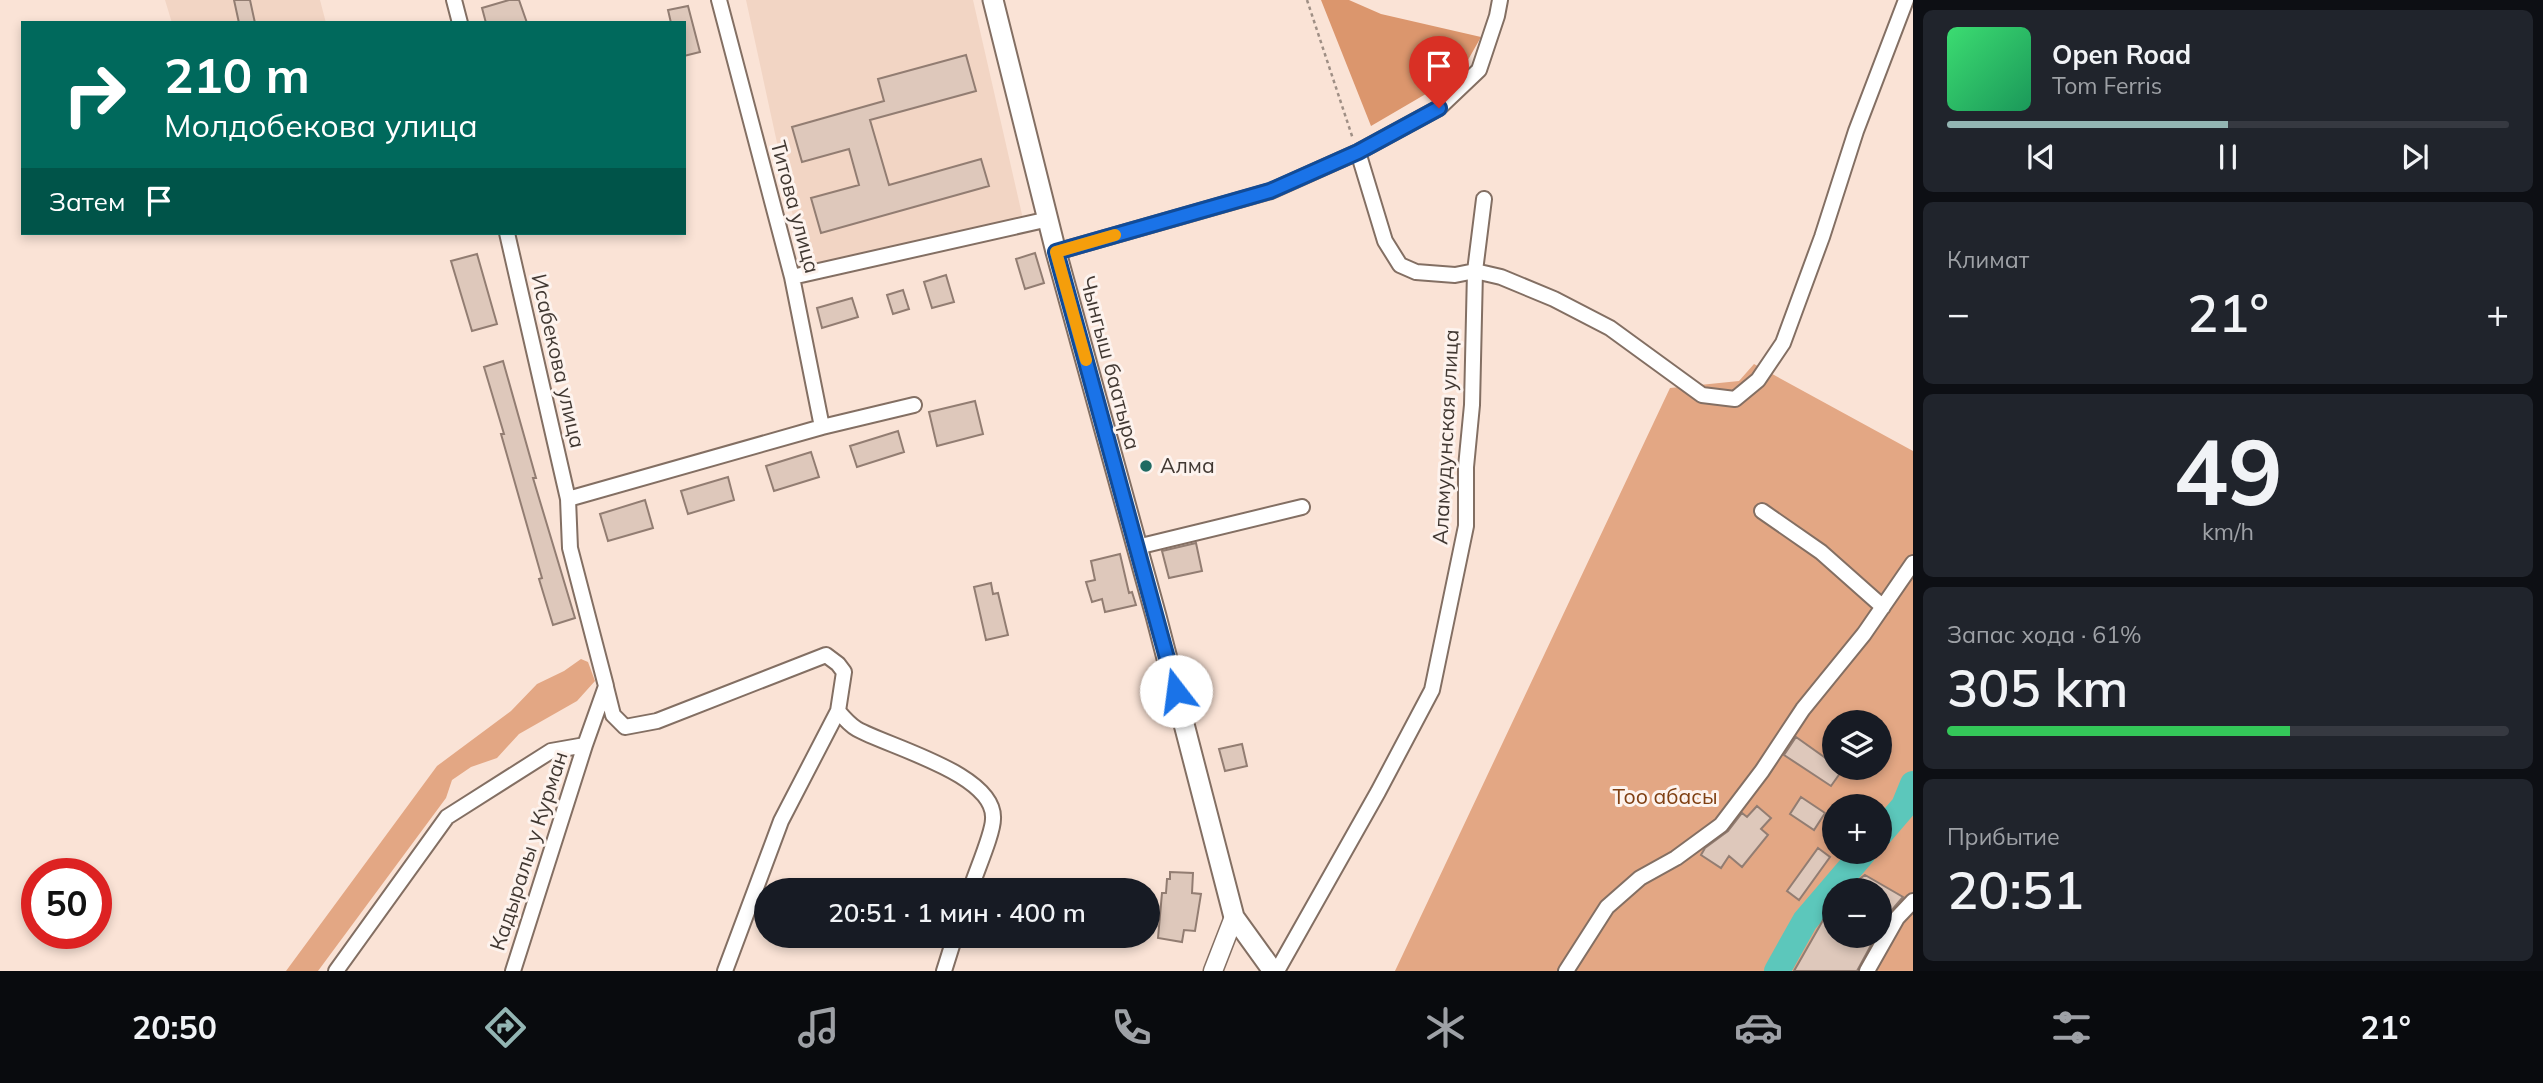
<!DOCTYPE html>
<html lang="ru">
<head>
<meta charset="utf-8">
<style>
	body { margin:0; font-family:Mulish,sans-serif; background:#20242c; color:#f1f3f6; height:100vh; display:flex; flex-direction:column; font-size:26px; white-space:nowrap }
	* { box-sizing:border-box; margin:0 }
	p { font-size:23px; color:#9ea1a6 }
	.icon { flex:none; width:38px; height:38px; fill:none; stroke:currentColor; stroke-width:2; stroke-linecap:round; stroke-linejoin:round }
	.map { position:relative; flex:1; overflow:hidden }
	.drawer { display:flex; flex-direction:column; gap:10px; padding:10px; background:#0d0f14; width:630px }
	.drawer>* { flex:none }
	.guide { position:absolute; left:21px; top:21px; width:665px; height:214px; border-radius:0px; box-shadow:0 4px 10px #0003; background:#00695c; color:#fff; overflow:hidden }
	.controls { position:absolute; left:1822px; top:710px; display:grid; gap:14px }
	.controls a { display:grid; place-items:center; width:70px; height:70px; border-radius:50%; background:#171b24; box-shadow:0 4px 10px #0003; font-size:35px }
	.speed { position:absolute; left:21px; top:858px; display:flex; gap:14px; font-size:35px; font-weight:700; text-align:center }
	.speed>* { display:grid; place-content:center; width:91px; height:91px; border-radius:50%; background:#171b24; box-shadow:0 4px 10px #0003; line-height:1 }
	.speed .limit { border:10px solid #d22; background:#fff; color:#111 }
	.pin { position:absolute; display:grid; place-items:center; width:60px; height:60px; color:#fff; margin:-72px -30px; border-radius:50% 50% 50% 0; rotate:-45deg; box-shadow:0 0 7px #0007 }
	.pin .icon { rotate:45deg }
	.me { position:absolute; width:77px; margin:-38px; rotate:345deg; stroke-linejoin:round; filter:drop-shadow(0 0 5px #0008) }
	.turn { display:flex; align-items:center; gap:24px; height:147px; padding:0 28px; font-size:32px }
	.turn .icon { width:91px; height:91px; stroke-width:2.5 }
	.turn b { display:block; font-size:49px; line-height:60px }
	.then { display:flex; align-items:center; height:66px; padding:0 28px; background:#0003; gap:14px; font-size:26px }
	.big { font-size:52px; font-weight:600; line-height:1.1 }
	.drawer .card { flex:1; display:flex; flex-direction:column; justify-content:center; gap:10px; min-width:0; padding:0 24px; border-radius:10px; background:#20242c }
	.drawer .dial { align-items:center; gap:0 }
	.dial b { font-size:91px; line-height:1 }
	.song { display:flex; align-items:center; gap:21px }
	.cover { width:84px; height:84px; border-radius:10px; background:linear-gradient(135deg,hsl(140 70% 55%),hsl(150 70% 35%)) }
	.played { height:7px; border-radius:4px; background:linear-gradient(90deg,#93b5b3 50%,#363941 50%) }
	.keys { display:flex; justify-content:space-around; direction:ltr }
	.heat { display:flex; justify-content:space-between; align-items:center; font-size:38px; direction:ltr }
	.charge { height:10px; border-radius:5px; background:linear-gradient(90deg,#34c759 61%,#363941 0) }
	.trip { position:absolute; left:754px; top:878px; width:406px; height:70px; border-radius:35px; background:#171b24; box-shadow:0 4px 10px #0003; font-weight:600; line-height:70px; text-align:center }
	.tab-bar { display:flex; height:112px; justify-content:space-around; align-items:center; background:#090b0e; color:#9ea1a6 }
	.tab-bar .icon { width:49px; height:49px }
	.tab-bar .selected { color:#93b5b3 }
	.tab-bar b { font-size:32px; color:#f1f3f6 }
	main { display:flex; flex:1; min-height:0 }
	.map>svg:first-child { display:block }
</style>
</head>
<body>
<main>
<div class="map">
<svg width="1913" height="971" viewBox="0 0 1913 971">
	<rect width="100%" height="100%" fill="#fae3d6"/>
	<path fill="#f2d5c4" d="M165,0H320L326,23H172Z
		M746,0H973L1023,219L804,267Z"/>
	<path fill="#e3a784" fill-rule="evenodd" d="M1754,364L1913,451V971H1395L1670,388L1739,381ZM1834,723H1880V768H1834ZM1834,807H1880V852H1834ZM1834,891H1880V936H1834Z
		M581,659L588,662L595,681L577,701L519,734L497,758L471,767L452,780L446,798L318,971H286L437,766L511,711L537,684L564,671Z"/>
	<path fill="#db966d" d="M1321,0H1349L1381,14L1481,37L1460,74L1371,126Z"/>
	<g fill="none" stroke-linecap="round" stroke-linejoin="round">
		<path stroke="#5cc7bb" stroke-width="26" d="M1880,834L1904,806L1913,784
			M1777,971L1805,921L1864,852"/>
	</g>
	<path fill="#dec8bb" stroke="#927d72" stroke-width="2" d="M234,0H250L255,23H239Z
		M509,0H519L527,23H486L482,8Z
		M688,6L700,52L684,56V23H671L668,10Z
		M966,55L976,91L870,120L889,185L981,159L989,186L821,233L811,198L859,185L849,149L802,162L792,127L884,101L878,79Z
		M1035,253L1044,283L1025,289L1016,259Z
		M477,254L497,324L472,331L451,261Z
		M946,275L954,302L932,308L924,282Z
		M903,290L909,309L893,314L887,295Z
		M852,298L858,317L822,328L817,308Z
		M503,361L536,478H533L575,618L553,625L539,579L542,578L501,434H504L484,367Z
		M975,401L983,434L937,446L929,412Z
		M898,431L904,452L857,467L850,446Z
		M811,452L819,477L774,491L766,466Z
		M728,477L734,500L688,514L681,491Z
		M645,500L653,528L608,541L600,514Z
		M1196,543L1202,571L1169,578L1162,551Z
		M1120,554L1129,593L1132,592L1136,605L1105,612L1102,599L1092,602L1086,582L1095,580L1091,561Z
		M991,583L993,594L998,593L1008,635L986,640L974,587Z
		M1796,737L1834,764V768L1843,769L1831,786L1784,755Z
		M1242,744L1247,766L1225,771L1219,749Z
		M1801,797L1825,813L1814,830L1790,814Z
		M1757,806L1771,818L1761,829L1768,835L1742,867L1729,856L1721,868L1701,855L1705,848L1728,831L1742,813L1747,817Z
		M1818,848L1830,857L1799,900L1787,891Z
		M1170,872L1193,873L1192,893L1201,894L1195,931L1184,930L1182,942L1158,938L1162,893H1166L1167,879H1170Z
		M1865,875L1903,897L1890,912L1880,929V891H1843Z
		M1834,901V936H1876L1857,971H1794Z"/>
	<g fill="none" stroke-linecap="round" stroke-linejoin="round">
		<g stroke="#836f63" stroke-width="18">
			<path id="minor" d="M454,0L460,23
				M719,0L792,277L822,427
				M1358,152L1385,241L1400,265L1416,272L1455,275L1475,271L1501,277L1554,299L1610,328L1702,395L1735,399L1758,380L1783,343L1822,237L1856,131L1906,0
				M1056,252L1271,191L1358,152L1439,108L1479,70L1497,16L1500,0
				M792,277L1049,219
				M568,499L822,427L914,405
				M1762,511L1821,552L1883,607
				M1137,547L1302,507
				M606,687L613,715L625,727L657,721L826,655L838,664L844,672L838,711L781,821L725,971
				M838,711C843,717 850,725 857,729C889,747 996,774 993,819C993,834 975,874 970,891
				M336,971L447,817L551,751L585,745L606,686L570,548L568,499L507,233
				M513,971L585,745
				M944,971L955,936
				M1277,971L1378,792L1432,690L1466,526V467L1472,405L1475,271L1484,199
				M1566,971L1607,907L1640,878L1676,858L1721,825L1762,771L1803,709L1864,634L1913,563
				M1867,971L1897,918L1913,901"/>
		</g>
		<g stroke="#836f63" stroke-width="21">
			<path id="tertiary" d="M1213,971L1234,917"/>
		</g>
		<g stroke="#836f63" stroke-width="23">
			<path id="secondary" d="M993,0L1056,252L1156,616L1234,917L1273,971"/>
		</g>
		<path stroke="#9f8f85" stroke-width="2.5" stroke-dasharray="3.5 3.5" stroke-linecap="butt" d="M1307,0L1353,139"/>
		<use href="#minor" stroke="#fff" stroke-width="14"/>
		<use href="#tertiary" stroke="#fff" stroke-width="18"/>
		<use href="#secondary" stroke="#fff" stroke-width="19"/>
	</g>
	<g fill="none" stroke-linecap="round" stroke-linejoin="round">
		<g stroke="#114b97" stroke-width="18">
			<path id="route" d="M1176,691L1056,252L1270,191L1358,152L1439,108"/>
		</g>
		<use href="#route" stroke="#1a73e8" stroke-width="12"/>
		<path stroke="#f59e0b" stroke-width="12" d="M1086,360L1056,252L1115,235"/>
	</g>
	<circle fill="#206a62" stroke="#fdf3ee" stroke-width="2.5" cx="1146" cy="466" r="7"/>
	<g text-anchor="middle" stroke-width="6" stroke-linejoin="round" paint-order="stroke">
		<g font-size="21" fill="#413832" stroke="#fdf3ee">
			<text transform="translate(795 207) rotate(75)" y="7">Титова улица</text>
			<text transform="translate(558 361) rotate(77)" y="7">Исабекова улица</text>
			<text transform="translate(1110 363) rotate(75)" y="7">Чынгыш баатыра</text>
			<text transform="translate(1446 437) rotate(-87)" y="7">Аламудунская улица</text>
			<text transform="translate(529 851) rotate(-72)" y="7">Кадыралы у Курман</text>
		</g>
		<g font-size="21" fill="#413832" stroke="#fdf3ee" text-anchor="start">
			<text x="1160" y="473">Алма</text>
		</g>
		<g font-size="21" fill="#804013" stroke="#fdf3ee">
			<text x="1665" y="804">Тоо абасы</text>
		</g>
	</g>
</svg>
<div class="controls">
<a><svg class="icon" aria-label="layers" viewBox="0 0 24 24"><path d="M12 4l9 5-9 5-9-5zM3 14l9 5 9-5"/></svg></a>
<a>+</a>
<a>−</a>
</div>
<div class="speed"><div class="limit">50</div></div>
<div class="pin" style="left:1439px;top:108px;background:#d93025"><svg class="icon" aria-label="arrive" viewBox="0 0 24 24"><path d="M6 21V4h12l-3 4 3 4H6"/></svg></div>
<svg class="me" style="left:1176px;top:691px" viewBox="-20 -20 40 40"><circle r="19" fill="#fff"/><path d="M0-13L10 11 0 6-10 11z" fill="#1a73e8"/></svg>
<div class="trip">20:51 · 1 мин · 400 m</div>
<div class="guide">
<div class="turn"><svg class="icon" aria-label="right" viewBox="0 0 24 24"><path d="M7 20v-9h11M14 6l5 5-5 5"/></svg><div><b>210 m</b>Молдобекова улица</div></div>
<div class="then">Затем<svg class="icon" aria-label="arrive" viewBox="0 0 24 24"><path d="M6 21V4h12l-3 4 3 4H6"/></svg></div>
</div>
</div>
<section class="drawer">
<div class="card">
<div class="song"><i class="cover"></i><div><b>Open Road</b><p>Tom Ferris</p></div></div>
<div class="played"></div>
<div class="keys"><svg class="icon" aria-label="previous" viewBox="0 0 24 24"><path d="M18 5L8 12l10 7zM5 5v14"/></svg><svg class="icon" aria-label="pause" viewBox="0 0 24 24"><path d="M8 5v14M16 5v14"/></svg><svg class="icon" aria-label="next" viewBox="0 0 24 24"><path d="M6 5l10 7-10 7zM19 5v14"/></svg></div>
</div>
<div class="card"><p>Климат</p>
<div class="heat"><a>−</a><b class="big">21°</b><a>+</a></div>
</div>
<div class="card dial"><b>49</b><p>km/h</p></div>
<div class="card"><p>Запас хода · 61%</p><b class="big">305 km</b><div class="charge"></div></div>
<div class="card"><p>Прибытие</p><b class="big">20:51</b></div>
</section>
</main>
<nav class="tab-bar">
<b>20:50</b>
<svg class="icon selected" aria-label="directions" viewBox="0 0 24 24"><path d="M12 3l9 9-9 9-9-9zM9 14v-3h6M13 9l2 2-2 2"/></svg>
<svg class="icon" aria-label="music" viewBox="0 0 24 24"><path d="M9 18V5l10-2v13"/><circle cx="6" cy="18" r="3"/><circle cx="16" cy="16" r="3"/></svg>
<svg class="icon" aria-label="phone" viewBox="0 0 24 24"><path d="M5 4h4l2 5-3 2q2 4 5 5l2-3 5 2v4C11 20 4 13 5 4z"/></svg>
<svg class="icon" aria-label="climate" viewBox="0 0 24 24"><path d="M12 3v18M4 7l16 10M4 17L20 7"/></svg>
<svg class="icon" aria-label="car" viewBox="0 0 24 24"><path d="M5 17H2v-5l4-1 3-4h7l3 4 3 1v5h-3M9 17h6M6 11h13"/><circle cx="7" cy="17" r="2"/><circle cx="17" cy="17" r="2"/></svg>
<svg class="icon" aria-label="filters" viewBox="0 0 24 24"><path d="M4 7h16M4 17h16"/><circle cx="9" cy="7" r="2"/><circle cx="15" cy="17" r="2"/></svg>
<b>21°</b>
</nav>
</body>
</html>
